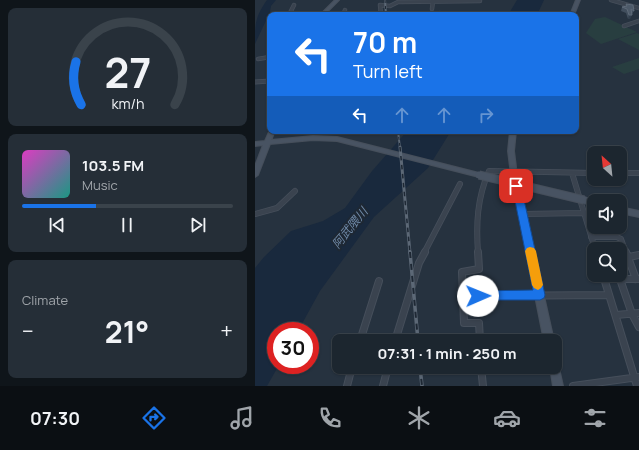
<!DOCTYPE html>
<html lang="en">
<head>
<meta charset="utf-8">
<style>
	body { margin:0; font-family:Manrope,"Noto Sans JP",sans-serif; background:#252e37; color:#f1f3f6; height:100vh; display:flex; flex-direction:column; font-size:15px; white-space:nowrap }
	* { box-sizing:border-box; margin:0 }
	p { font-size:13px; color:#a0a5aa }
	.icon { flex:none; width:22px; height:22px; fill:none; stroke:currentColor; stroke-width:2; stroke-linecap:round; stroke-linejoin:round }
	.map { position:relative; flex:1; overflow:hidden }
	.details { display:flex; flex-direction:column; gap:8px; padding:8px; background:#0f151a; width:255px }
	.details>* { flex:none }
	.top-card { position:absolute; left:12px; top:12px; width:312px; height:122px; border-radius:8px; box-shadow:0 1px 3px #0004,0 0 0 1px #3a434b; background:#1a73e8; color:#fff; overflow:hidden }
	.needle { width:26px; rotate:333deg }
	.tools { position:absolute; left:332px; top:146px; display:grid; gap:8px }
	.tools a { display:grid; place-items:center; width:40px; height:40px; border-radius:8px; background:#1c262f; box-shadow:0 1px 3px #0004,0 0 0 1px #3a434b; font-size:20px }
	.speed { position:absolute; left:12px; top:322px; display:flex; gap:8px; font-size:20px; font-weight:700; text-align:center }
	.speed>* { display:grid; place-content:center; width:52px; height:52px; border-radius:50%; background:#1c262f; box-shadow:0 1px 3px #0004,0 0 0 1px #3a434b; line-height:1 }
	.speed .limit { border:6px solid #d22; background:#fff; color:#111 }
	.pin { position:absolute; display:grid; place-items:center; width:34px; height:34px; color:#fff; margin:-17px; border-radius:8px; box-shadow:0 2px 6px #0006 }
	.me { position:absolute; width:44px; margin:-22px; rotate:89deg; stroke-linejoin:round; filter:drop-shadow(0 0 3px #0008) }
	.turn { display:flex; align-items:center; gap:14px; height:84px; padding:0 20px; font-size:18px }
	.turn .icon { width:52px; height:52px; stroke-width:2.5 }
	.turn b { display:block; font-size:28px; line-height:34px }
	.lanes { display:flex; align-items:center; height:38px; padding:0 20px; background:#0003; justify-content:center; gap:20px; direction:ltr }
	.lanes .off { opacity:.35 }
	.big { font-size:30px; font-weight:700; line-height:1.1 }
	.details .tile { flex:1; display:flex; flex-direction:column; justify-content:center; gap:6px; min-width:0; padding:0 14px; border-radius:8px; background:#252e37 }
	.details .dial { align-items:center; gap:0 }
	.dial svg { height:104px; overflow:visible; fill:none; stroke:#3a434b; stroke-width:7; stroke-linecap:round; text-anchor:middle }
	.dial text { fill:#f1f3f6; stroke:none }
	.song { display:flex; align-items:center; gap:12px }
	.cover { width:48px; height:48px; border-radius:6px; background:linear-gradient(135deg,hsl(310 70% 55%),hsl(170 70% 35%)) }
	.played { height:4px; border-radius:2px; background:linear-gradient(90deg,#1a73e8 35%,#3a434b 35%) }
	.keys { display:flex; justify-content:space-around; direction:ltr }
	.heat { display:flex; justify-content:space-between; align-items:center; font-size:22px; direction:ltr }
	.trip { position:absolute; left:77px; top:334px; width:230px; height:40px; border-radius:8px; background:#1c262f; box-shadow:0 1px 3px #0004,0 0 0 1px #3a434b; font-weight:700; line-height:40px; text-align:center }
	.tabs { display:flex; height:64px; justify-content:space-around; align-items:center; background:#0b0f13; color:#a0a5aa }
	.tabs .icon { width:28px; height:28px }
	.tabs .selected { color:#1a73e8 }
	.tabs b { font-size:18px; color:#f1f3f6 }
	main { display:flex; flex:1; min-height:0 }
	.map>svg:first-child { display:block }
</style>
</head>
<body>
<main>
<section class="details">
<div class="tile dial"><svg viewBox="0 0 100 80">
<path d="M14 69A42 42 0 1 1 86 69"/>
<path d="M14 69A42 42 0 0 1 10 36" stroke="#1a73e8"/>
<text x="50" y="56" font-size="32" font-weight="700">27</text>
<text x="50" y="72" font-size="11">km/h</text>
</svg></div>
<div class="tile">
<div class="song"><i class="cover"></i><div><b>103.5 FM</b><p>Music</p></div></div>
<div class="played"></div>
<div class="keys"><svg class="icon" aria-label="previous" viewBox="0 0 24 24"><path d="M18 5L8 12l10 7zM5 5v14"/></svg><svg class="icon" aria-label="pause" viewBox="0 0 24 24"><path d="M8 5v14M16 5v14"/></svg><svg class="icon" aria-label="next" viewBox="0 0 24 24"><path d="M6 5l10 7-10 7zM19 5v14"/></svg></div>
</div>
<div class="tile"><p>Climate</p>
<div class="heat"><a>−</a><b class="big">21°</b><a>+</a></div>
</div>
</section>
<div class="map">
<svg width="384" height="386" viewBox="0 0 384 386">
	<rect width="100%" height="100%" fill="#26323f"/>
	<path fill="#283e40" d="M350,17L382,32L346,44L331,33L340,19Z
		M382,33L384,34V50L363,39Z
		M384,58V69L369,74L357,67Z"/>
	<path fill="#19293d" d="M12,0H21L16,6L15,12L0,44C0,24 0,17 12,0Z
		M262,0H289L282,15H253Z
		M152,131H196L173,168L119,217L65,291L43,331H21V365H24L12,386H0V268L9,257L36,231L68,221L90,208L117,171Z"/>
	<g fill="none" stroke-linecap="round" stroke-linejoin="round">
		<g stroke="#464f5b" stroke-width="4.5">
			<path id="street-far3" d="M356,0L384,8
				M177,9L178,1
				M185,13V15
				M158,14L162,15
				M34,15L39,5
				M88,15L90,10
				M126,15L125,5L135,6L143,2L225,1
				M369,26L384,21
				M3,59L15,57"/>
		</g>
		<g stroke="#464f5b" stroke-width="5">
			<path id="street-far2" d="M0,82L15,81"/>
		</g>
		<g stroke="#464f5b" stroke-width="6">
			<path id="street-far1" d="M317,173L340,249
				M365,173H384
				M0,214L22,208L40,191
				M268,214L329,213
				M336,237H362L366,239L371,253
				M169,253L205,184
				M223,253C221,224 222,198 234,171L339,173"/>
		</g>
		<g stroke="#464f5b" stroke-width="8">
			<path id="street" d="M223,252L224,269L207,272L209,323H224L225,341
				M371,252L381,279
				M374,257L384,255
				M348,275L382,386
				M384,279H370L366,282L377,314L384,327
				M208,296L353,295
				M361,315L384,313
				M105,341L124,281
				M140,341L164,263L170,252
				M226,367L228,386
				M92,386L97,367
				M128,386L133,367
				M318,386L384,377"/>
		</g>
		<g stroke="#464f5b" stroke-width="2">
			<path id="secondary" d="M80,0H84L69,15H65Z
				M321,0H325L319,15H315Z
				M15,130V131H20L16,140L58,136L82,137L224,173L227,175L224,177L82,141L58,140L15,144L3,175L0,177V166L8,145L0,146V142L10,141Z
				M255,131H261L259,151L262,175L299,341H289L256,175L253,151Z
				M329,197L341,201H339V206L326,202L325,200L326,198Z
				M365,207L384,211V217L365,213Z
				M300,362L303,364L308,386H298L295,367H300Z"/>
		</g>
		<use href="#street-far3" stroke="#3a434f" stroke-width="3"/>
		<use href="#street-far2" stroke="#3a434f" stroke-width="3.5"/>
		<use href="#street-far1" stroke="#3a434f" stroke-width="4.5"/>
		<use href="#street" stroke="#3a434f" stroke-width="6"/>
		<use href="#secondary" fill="#485362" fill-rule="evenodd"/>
		<g stroke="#5c6876" stroke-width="2">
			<path id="rail-far2" d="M130,0L131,15
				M143,131L145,148"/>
		</g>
		<g stroke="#5c6876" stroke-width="3">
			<path id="rail-far1" d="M145,147L155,253"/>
		</g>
		<g stroke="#5c6876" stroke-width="3.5">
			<path id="rail" d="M155,252L163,341
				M165,367L167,386"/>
		</g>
		<use href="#rail-far2" stroke="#1e2834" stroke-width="1" stroke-dasharray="3" stroke-linecap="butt"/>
		<use href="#rail-far1" stroke="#1e2834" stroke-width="1.5" stroke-dasharray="4.5" stroke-linecap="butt"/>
		<use href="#rail" stroke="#1e2834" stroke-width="2" stroke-dasharray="6" stroke-linecap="butt"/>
		<g stroke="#464f5b" stroke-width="9" stroke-linecap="butt">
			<path id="secondary-bridge" d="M224,175L329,200"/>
		</g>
		<use href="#secondary-bridge" stroke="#485362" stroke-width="7"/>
	</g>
	<path fill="#414e5d" d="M371,4L379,11L377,14H376L375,19H373L371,13L366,11L367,7L371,6Z"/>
	<path fill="#313e4c" d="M374,15H377L375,19H373Z"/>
	<path fill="#4d5a69" stroke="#5e6a78" d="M371,4L378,5L379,11L376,9L377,15H374L372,9L367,7L372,6Z"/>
	<path fill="#1a73e8" stroke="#114b97" d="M261,183L266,186L290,295L289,298L285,300H223L219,299L217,296L219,292L223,291L278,290L257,186Z"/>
	<path fill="#f59e0b" d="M275,247L279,248L281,251L288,285L286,288L283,290L279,288L277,285L270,251L272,248Z"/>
	<g text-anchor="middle" stroke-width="4" stroke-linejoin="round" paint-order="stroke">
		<g font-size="12" font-style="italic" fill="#708aa8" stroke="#1e2834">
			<text transform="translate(95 228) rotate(-51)" y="4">阿武隈川</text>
		</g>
	</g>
</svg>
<div class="tools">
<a><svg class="needle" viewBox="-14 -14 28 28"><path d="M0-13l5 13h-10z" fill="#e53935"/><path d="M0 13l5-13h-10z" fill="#a0a5aa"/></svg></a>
<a><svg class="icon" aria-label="sound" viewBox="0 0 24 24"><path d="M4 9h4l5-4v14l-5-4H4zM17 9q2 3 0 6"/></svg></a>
<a><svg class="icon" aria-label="search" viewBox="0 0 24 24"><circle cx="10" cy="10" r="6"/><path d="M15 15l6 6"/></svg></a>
</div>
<div class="speed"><div class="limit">30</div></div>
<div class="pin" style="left:261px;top:186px;background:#d93025"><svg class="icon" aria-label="arrive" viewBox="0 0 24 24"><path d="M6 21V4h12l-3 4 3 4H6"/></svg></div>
<svg class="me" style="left:223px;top:296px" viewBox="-20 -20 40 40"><circle r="19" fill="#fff"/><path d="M0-13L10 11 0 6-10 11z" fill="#1a73e8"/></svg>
<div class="trip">07:31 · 1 min · 250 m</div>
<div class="top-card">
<div class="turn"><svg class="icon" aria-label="left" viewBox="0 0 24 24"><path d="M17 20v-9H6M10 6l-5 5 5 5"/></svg><div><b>70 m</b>Turn left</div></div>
<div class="lanes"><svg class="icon" aria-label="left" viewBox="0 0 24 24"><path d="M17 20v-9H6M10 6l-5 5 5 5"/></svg><svg class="icon off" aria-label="ahead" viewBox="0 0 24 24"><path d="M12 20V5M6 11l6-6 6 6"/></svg><svg class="icon off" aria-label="ahead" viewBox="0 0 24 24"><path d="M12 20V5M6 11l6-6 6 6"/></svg><svg class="icon off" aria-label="right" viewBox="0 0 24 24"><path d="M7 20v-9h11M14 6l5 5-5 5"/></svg></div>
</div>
</div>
</main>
<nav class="tabs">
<b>07:30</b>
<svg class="icon selected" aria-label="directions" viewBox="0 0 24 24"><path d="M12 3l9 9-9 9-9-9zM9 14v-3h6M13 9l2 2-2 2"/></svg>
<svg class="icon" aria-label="music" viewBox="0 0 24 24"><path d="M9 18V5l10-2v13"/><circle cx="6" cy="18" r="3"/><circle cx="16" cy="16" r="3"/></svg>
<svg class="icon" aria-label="phone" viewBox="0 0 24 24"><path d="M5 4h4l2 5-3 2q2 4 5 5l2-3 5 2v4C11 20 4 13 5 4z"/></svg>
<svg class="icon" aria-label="climate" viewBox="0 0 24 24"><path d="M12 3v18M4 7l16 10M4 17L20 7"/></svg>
<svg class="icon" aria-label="car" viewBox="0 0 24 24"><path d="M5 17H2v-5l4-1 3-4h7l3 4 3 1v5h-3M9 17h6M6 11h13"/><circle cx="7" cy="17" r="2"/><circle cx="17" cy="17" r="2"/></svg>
<svg class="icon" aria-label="filters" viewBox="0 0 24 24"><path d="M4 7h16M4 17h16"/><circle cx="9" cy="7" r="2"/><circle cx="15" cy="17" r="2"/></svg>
</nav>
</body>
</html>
